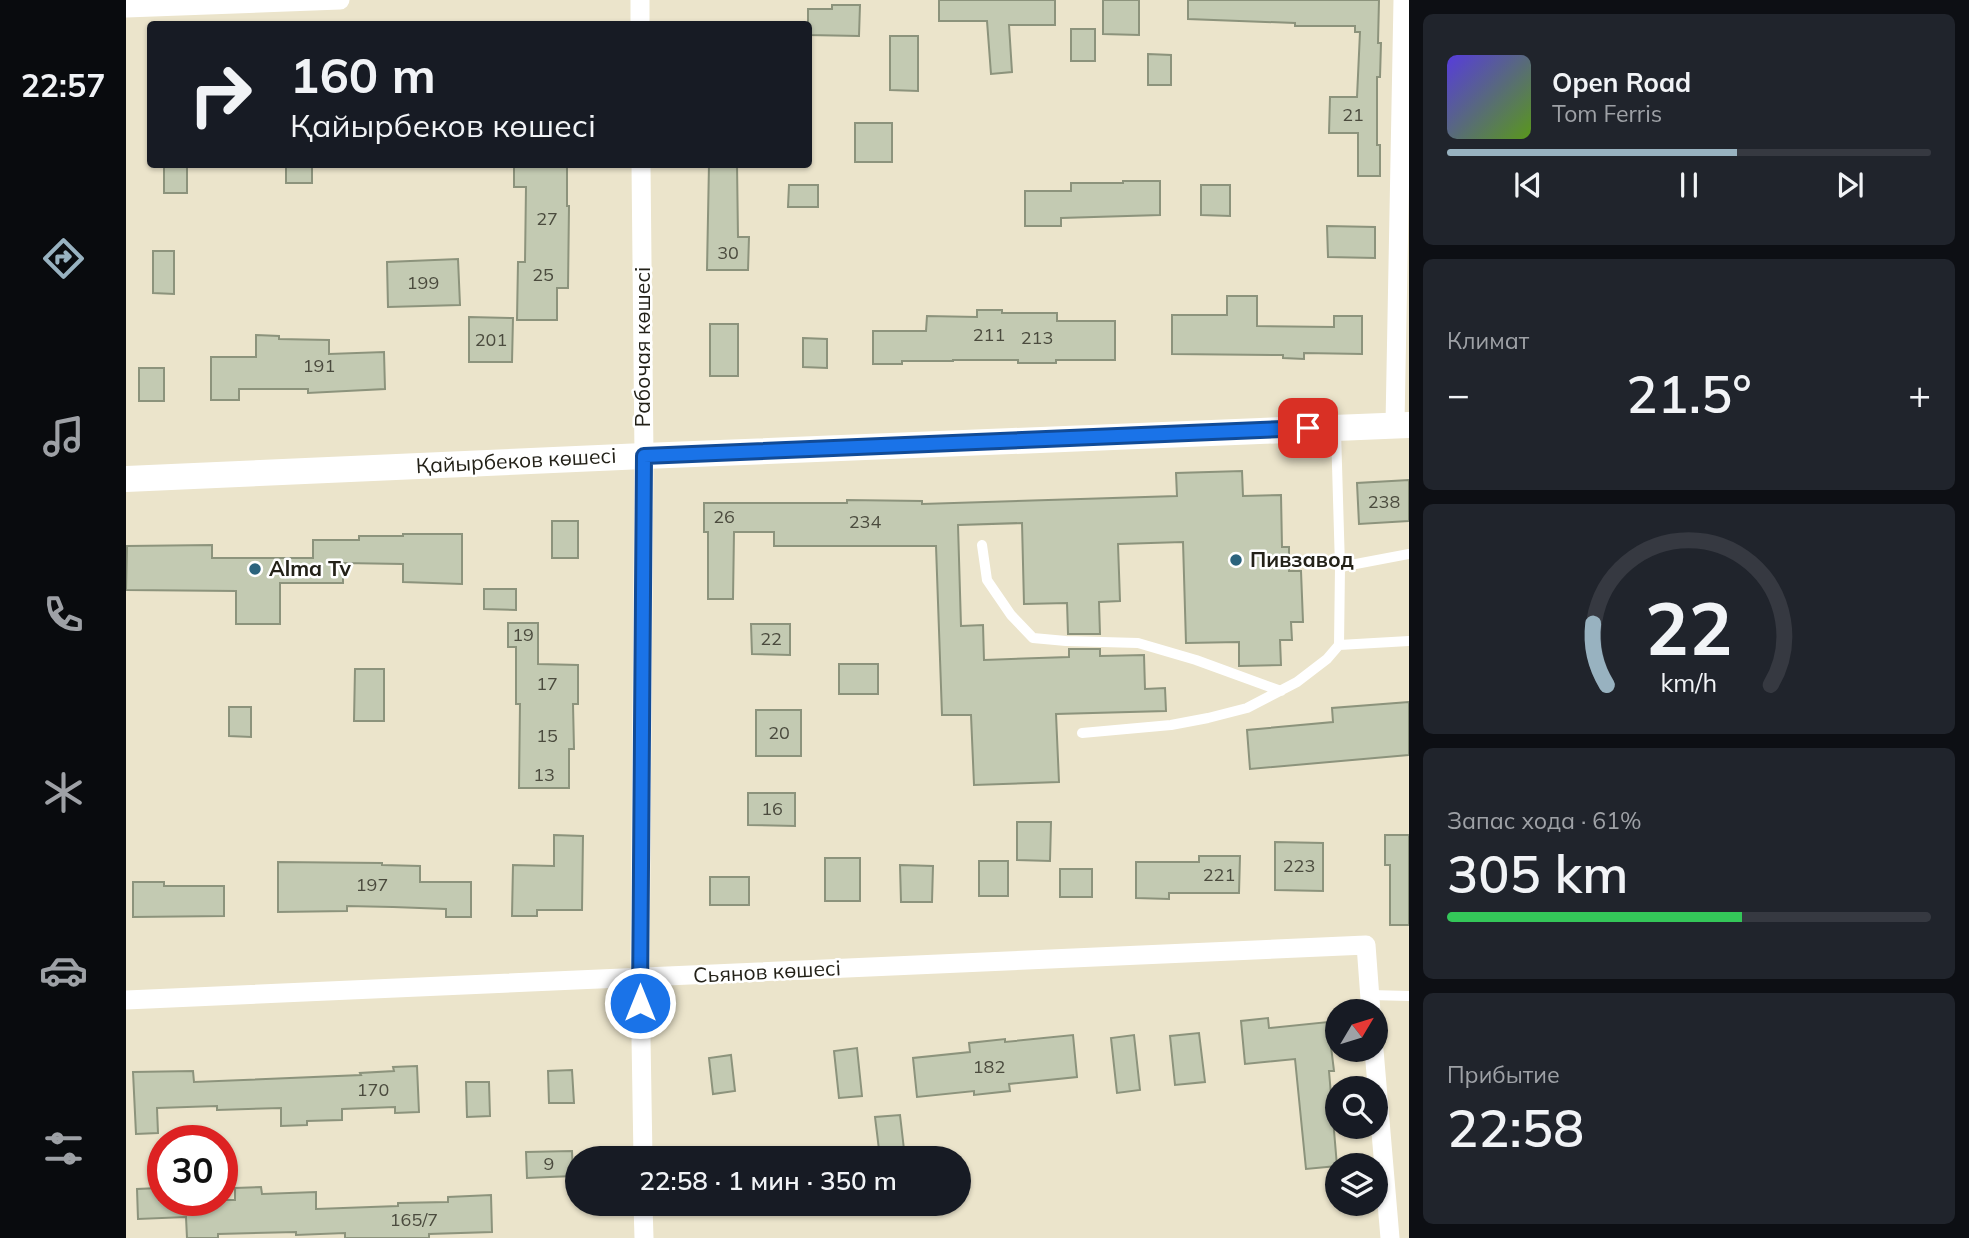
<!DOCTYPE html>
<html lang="ru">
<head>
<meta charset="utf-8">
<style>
	body { margin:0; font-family:Mulish,sans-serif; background:#20242c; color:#f1f3f6; height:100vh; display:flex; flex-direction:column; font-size:26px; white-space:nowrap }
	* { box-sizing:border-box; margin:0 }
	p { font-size:23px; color:#9ea1a6 }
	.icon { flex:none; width:38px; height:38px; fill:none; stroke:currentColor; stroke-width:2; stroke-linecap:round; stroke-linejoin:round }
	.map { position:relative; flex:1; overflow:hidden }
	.side { display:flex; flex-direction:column; gap:14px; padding:14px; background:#0d0f14; width:560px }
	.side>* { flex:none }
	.guide { position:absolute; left:21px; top:21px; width:665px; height:147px; border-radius:7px; box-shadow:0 2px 5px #0004; background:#171b24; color:#f1f3f6; overflow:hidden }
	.needle { width:46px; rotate:52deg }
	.tools { position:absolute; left:1199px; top:999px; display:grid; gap:14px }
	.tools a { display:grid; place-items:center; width:63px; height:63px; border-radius:50%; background:#171b24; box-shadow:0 2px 5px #0004; font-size:35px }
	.speed { position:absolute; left:21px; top:1125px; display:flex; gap:14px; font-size:35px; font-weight:700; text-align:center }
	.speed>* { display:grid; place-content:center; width:91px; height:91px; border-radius:50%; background:#171b24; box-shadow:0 2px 5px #0004; line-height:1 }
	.speed .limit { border:10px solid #d22; background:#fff; color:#111 }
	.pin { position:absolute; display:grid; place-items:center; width:60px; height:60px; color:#fff; margin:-30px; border-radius:14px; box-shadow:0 4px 10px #0006 }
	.me { position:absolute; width:77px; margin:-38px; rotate:0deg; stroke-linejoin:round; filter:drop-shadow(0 0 5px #0008) }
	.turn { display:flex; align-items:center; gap:24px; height:147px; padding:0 28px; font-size:32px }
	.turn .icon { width:91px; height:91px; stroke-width:2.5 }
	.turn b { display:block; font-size:49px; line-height:60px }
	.big { font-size:52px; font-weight:600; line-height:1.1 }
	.side .tile { flex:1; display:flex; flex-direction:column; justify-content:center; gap:10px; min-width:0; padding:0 24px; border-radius:10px; background:#20242c }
	.side .dial { align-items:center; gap:0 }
	.dial svg { height:182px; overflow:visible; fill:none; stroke:#363941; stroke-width:7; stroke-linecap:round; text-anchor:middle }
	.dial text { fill:#f1f3f6; stroke:none }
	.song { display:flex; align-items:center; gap:21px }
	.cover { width:84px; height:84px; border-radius:10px; background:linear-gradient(135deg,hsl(250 70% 55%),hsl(90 70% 35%)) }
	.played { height:7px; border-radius:4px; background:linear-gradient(90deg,#98b2c0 60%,#363941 60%) }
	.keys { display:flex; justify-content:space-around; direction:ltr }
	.heat { display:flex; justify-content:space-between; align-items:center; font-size:38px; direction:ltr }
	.charge { height:10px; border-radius:5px; background:linear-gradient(90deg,#34c759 61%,#363941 0) }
	.trip { position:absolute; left:439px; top:1146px; width:406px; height:70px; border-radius:35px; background:#171b24; box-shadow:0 2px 5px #0004; font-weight:600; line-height:70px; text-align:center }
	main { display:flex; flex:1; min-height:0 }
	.tabs { display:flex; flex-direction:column; width:126px; justify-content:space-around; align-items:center; background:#090b0e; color:#9ea1a6 }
	.tabs .icon { width:49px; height:49px }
	.tabs .selected { color:#98b2c0 }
	.tabs b { font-size:32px; color:#f1f3f6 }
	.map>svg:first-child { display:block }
</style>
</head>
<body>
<main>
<nav class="tabs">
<b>22:57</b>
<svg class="icon selected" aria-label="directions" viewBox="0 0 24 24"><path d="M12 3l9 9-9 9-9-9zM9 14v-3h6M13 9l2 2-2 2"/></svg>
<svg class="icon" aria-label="music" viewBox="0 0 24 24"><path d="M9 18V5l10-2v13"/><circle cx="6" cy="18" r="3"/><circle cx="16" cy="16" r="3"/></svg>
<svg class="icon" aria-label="phone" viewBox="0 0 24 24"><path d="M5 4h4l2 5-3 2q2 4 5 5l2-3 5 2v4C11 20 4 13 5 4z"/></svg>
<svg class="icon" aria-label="climate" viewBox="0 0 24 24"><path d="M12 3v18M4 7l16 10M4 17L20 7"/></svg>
<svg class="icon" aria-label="car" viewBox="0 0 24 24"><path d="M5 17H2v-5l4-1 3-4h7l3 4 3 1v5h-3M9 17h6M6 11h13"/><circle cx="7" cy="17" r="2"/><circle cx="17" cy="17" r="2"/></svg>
<svg class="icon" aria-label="filters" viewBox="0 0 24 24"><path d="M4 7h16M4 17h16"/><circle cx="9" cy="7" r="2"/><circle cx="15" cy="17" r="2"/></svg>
</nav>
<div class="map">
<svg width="1283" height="1238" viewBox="0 0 1283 1238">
	<rect width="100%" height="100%" fill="#ebe4cb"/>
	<path fill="#c3cab2" stroke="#8c937c" stroke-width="2" d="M813,0H929V25H883L886,72L865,74L861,21H813Z
		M977,0H1013V35L977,34Z
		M1062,0H1253L1252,43H1255L1254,77H1251V145H1254V176H1232V133H1203L1204,97H1231L1234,32H1229V26H1169V23L1062,19Z
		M706,5H734L733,36L682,35V9H706Z
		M945,29H969V61H945Z
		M764,36H792V91L764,90Z
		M1022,54L1045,55V85H1022Z
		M729,123H766V162H729Z
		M38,164H61V193H38Z
		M160,164H186V183H160Z
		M388,164H441V206H443L442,288H431V320H391L392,262H399L400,187H388Z
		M583,164H611L612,237H623L622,270H581Z
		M997,181H1034V215L935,218V226H899V191H945V183H997Z
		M663,185H692V207H662Z
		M1075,185H1104V216L1075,215Z
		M1201,226L1249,227V258L1202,257Z
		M27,251H48V294L27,293Z
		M332,259L334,305L262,307L261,262Z
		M1101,296H1131V326L1208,327V316H1236V354L1178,353V359L1157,358V355L1046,354V315H1101Z
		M851,310H876V313H931V321H989V360H930V363H892V360H827V361H776V364H747V331H800L801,316L851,317Z
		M343,317L387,318L386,362H343Z
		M584,324H612V376H584Z
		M130,335L153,336V339L203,340V354L258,352L259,389L182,393V389H113V400H85V357H130Z
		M677,338L701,339V368L677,367Z
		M13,368H38V401H13Z
		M1116,471L1117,496L1155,495L1156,547H1163V571H1175L1177,622H1165L1166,640H1154L1155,665L1113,666V642L1060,643L1057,542L992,544L994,601L973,602L974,634H942L941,603L898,604L896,523L832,525L835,626L857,625L858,660L943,657V649H974V656L1018,655L1019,689L1039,688L1040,711L930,714L933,782L848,785L845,715H816L810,546H648V532H608L607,599H582V532H578V503H721V500L796,501V504L1051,496L1050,473Z
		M1283,480V521L1233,524L1231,483Z
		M426,521H452V558H426Z
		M277,534H336V584L277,582V564L217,563V583H154V624H110V591L0,590L1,546L86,545V558H187V540H233V536H277Z
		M358,589H390V610L358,609Z
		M382,623H412V664L452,665V704H447L448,749H443V788H393L394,704H390V647H382Z
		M625,624H664V655L626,654Z
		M713,664H752V694H713Z
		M229,669H258V721H228Z
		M1283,702V755L1124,769L1121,730L1207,722L1206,708Z
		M103,707H125V737L103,736Z
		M630,710H675V756H630Z
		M622,793H669V826L622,825Z
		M891,822H925L924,861L891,860Z
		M428,835L457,836L456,910H411V916H386L387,865L428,866Z
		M1259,835H1283V925H1264V865H1259Z
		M1149,842L1197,843V891L1149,890Z
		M1073,856H1114L1113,893H1043V899L1010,898V862H1073Z
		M699,858H734V901H699Z
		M853,861H882V896H853Z
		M152,862L256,863V865L294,866V882H345V917H320V909L267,907L221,906V911L152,912Z
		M774,865L807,866L806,902H775Z
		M934,869H966V897H934Z
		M584,877H623V905H584Z
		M7,882H38V886H98V916L7,917Z
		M1142,1018L1143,1028L1202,1022L1208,1071H1203L1211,1166L1180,1169L1169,1059L1119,1064L1115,1021Z
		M1073,1033L1079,1082L1049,1085L1044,1036Z
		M947,1035L951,1077L883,1084L884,1091L848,1095V1091L791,1097L787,1058L844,1052L843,1043L879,1039V1042Z
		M1008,1035L1014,1090L991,1093L985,1038Z
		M731,1048L736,1096L713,1098L708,1051Z
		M605,1055L609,1091L587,1094L583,1058Z
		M291,1066L293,1112L269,1113V1107L216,1109V1120L181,1121V1125L155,1126V1108L91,1110V1106L31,1108L32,1133L10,1134L7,1072L67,1071L68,1082L235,1075L234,1073L268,1071L267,1067Z
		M446,1070L448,1103H423L422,1071Z
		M340,1082H363L364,1116L341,1117Z
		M774,1115L779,1158H754L749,1117Z
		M446,1151L447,1176L401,1178L400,1152Z
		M135,1187L136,1194L190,1192V1209L272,1206V1203L322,1202V1197L365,1195L366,1232L303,1234V1238H219V1233L170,1235V1232L92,1234V1238H61L60,1217L12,1219L11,1189L32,1188L33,1200H109V1188Z"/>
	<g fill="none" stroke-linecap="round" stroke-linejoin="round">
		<path stroke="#fff" stroke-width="10" d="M856,545L861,580L885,615L907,638L940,641L1012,643L1070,660L1155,691
			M1214,567L1283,554
			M1213,645L1283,641
			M956,733L1045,725L1082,718L1121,708L1171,682L1201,659L1213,645L1214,567L1210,431
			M1244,995L1283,996"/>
		<path stroke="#fff" stroke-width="19" d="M514,0V24
			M0,8L214,0
			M515,164L518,456L514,977L517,1158
			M1269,424L1277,0
			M0,1000L1240,945L1245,1012
			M1248,1050L1264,1238
			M517,1204L518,1238"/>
		<path stroke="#fff" stroke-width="26" d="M0,479L518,456L1283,425"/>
	</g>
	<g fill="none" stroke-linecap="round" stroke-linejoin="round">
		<g stroke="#114b97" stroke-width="18">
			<path id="route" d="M514,1003L518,456L1182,428"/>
		</g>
		<use href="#route" stroke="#1a73e8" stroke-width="12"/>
	</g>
	<g fill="#2b637d" stroke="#fff" stroke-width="2.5">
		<circle cx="1110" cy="560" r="7"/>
		<circle cx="129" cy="569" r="7"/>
	</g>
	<g text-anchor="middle" stroke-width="5" stroke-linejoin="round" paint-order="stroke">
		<g font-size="18" fill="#4b4b3e">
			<text x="1227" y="121">21</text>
			<text x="421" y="225">27</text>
			<text x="602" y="259">30</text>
			<text x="417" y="281">25</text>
			<text x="297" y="289">199</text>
			<text x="863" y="341">211</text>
			<text x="911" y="344">213</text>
			<text x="365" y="346">201</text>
			<text x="193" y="372">191</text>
			<text x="1258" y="508">238</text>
			<text x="598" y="523">26</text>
			<text x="739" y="528">234</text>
			<text x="397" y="641">19</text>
			<text x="645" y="645">22</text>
			<text x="421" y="690">17</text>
			<text x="653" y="739">20</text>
			<text x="421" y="742">15</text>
			<text x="418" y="781">13</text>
			<text x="646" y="815">16</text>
			<text x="1173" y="872">223</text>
			<text x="1093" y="881">221</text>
			<text x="246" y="891">197</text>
			<text x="863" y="1073">182</text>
			<text x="247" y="1096">170</text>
			<text x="423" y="1170">9</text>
			<text x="288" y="1226">165/7</text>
		</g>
		<g font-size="21" fill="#232118" stroke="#fff">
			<text transform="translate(517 347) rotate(-90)" y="7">Рабочая көшесі</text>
			<text transform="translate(390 461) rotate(-3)" y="7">Қайырбеков көшесі</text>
			<text transform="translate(641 972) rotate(-3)" y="7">Сьянов көшесі</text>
		</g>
		<g font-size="21" font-weight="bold" fill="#232118" stroke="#fff" text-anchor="start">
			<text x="1124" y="567">Пивзавод</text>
			<text x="143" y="576">Alma Tv</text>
		</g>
	</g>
</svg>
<div class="tools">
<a><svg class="needle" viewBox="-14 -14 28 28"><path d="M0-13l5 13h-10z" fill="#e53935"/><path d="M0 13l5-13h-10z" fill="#9ea1a6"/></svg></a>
<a><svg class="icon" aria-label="search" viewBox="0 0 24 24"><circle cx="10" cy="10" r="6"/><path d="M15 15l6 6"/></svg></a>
<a><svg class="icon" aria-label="layers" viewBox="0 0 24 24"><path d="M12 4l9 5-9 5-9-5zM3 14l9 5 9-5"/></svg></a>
</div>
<div class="speed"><div class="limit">30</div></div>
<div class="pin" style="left:1182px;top:428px;background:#d93025"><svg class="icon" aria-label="arrive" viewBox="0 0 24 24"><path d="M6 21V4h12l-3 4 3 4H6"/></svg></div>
<svg class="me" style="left:514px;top:1003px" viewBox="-20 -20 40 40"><circle r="17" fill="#1a73e8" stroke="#fff" stroke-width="3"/><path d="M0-11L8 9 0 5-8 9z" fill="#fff"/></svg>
<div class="trip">22:58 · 1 мин · 350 m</div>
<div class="guide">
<div class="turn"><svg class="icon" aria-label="right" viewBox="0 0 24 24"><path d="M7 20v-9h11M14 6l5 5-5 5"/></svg><div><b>160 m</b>Қайырбеков көшесі</div></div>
</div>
</div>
<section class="side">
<div class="tile">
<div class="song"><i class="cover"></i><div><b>Open Road</b><p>Tom Ferris</p></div></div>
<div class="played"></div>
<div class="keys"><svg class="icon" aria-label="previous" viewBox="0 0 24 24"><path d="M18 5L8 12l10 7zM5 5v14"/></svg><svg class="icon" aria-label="pause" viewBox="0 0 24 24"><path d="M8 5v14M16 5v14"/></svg><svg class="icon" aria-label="next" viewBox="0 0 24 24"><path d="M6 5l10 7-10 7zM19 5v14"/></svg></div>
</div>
<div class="tile"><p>Климат</p>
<div class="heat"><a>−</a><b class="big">21.5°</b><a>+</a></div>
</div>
<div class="tile dial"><svg viewBox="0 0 100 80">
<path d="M14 69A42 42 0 1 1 86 69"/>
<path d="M14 69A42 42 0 0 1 8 42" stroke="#98b2c0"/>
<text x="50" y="56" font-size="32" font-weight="700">22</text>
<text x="50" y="72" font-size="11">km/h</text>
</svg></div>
<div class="tile"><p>Запас хода · 61%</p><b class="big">305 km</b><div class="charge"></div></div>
<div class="tile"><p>Прибытие</p><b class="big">22:58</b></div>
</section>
</main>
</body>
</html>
